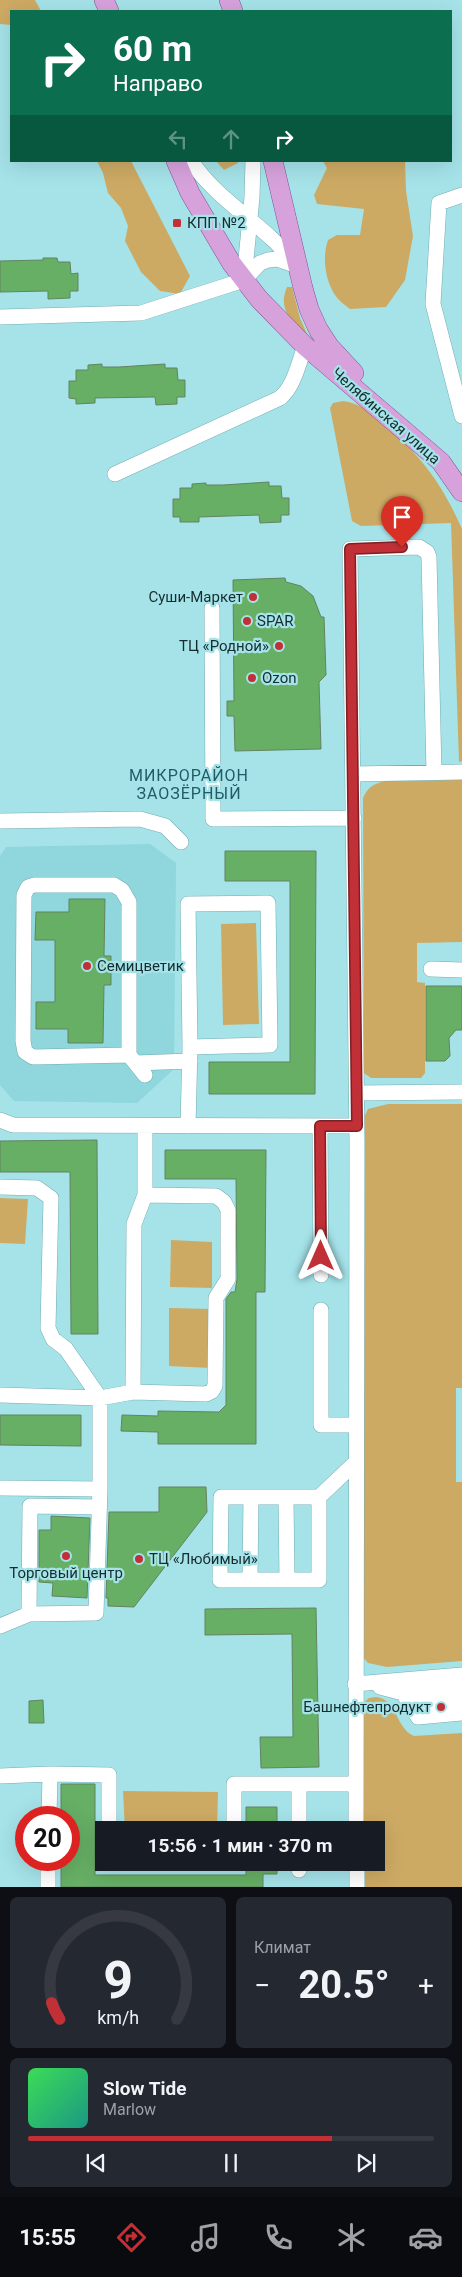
<!DOCTYPE html>
<html lang="ru">
<head>
<meta charset="utf-8">
<style>
	body { margin:0; font-family:Roboto,sans-serif; background:#242831; color:#f1f3f6; height:100vh; display:flex; flex-direction:column; font-size:19px; white-space:nowrap }
	* { box-sizing:border-box; margin:0 }
	p { font-size:16px; color:#9ea1a6 }
	.icon { flex:none; width:28px; height:28px; fill:none; stroke:currentColor; stroke-width:2; stroke-linecap:round; stroke-linejoin:round }
	.map { position:relative; height:1887px; overflow:hidden }
	.details { display:flex; flex-direction:column; gap:10px; padding:10px; background:#0d0f14; flex:1 }
	.details>* { flex:none }
	.hud { position:absolute; left:10px; top:10px; width:442px; height:152px; border-radius:0px; box-shadow:0 5px 20px #0002; background:#0b6e4f; color:#fff; overflow:hidden }
	.speed { position:absolute; left:15px; top:1806px; display:flex; gap:10px; font-size:25px; font-weight:700; text-align:center }
	.speed>* { display:grid; place-content:center; width:65px; height:65px; border-radius:50%; background:#171b24; box-shadow:0 5px 20px #0002; line-height:1 }
	.speed .limit { border:8px solid #d22; background:#fff; color:#111 }
	.pin { position:absolute; display:grid; place-items:center; width:42px; height:42px; color:#fff; margin:-51px -21px; border-radius:50% 50% 50% 0; rotate:-45deg; box-shadow:0 0 5px #0007 }
	.pin .icon { rotate:45deg }
	.me { position:absolute; width:55px; margin:-28px; rotate:0deg; stroke-linejoin:round; filter:drop-shadow(0 0 4px #0008) }
	.turn { display:flex; align-items:center; gap:18px; height:105px; padding:0 20px; font-size:22px }
	.turn .icon { width:65px; height:65px; stroke-width:2.5 }
	.turn b { display:block; font-size:35px; line-height:42px }
	.lanes { display:flex; align-items:center; height:48px; padding:0 20px; background:#0003; justify-content:center; gap:25px; direction:ltr }
	.lanes .off { opacity:.35 }
	.big { font-size:38px; font-weight:700; line-height:1.1 }
	.details .widget { flex:1; display:flex; flex-direction:column; justify-content:center; gap:8px; min-width:0; padding:0 18px; border-radius:8px; background:#242831 }
	.details .dial { align-items:center; gap:0 }
	.dial svg { height:130px; overflow:visible; fill:none; stroke:#363941; stroke-width:7; stroke-linecap:round; text-anchor:middle }
	.dial text { fill:#f1f3f6; stroke:none }
	.song { display:flex; align-items:center; gap:15px }
	.cover { width:60px; height:60px; border-radius:8px; background:linear-gradient(135deg,hsl(130 70% 55%),hsl(170 70% 35%)) }
	.played { height:5px; border-radius:2px; background:linear-gradient(90deg,#c03036 75%,#363941 75%) }
	.keys { display:flex; justify-content:space-around; direction:ltr }
	.heat { display:flex; justify-content:space-between; align-items:center; font-size:28px; direction:ltr }
	.details .tiles { flex:1; display:grid; gap:10px; grid-template-columns:1fr 1fr }
	.widget:last-child { grid-column:span 2 }
	.trip { position:absolute; left:95px; top:1821px; width:290px; height:50px; border-radius:0px; background:#171b24; box-shadow:0 5px 20px #0002; font-weight:700; line-height:50px; text-align:center }
	.tabs { display:flex; height:80px; justify-content:space-around; align-items:center; background:#090b0e; color:#9ea1a6 }
	.tabs .icon { width:35px; height:35px }
	.tabs .on { color:#c03036 }
	.tabs b { font-size:22px; color:#f1f3f6 }
	.map>svg:first-child { display:block }
</style>
</head>
<body>
<div class="map">
<svg width="462" height="1887" viewBox="0 0 462 1887">
	<rect width="100%" height="100%" fill="#a5e3e9"/>
	<path fill="#8fd6dd" d="M150,844L176,863L174,1069L137,1103L14,1101L0,1085V856L6,847Z"/>
	<path fill="#cdaa64" d="M0,0H35L41,11H11V25L0,24Z
		M97,161H131L190,276L180,294L160,291L141,272L125,241L128,226L121,208L108,193L103,173Z
		M216,161H237L238,163L224,170Z
		M323,161H405L406,191L413,236L405,280L386,307L350,309C345,305 338,300 335,295C325,280 322,257 328,240L337,235H360L364,209L317,204L314,195L327,168Z
		M287,287H292L300,318L311,343C296,325 276,312 287,287Z
		M343,401C361,403 374,415 388,427C424,460 442,484 462,529V761L459,762L451,523L361,526L352,521L330,408L333,403Z
		M462,780V942L417,943V982L425,983V1073L421,1078H371L364,1073L363,798C368,787 373,784 385,781Z
		M256,923L259,1024L223,1025L221,924Z
		M388,1104H462V1388H456V1482H462V1661L387,1667L368,1663L362,1656L364,1117L368,1109Z
		M0,1198L28,1199L25,1244L0,1243Z
		M171,1240L212,1242V1288L170,1287Z
		M169,1308L212,1309L211,1368L169,1366Z
		M376,1697C398,1699 395,1728 414,1736L462,1733V1887H365L364,1863L376,1862V1830H363V1703L369,1698Z
		M123,1791L218,1792L217,1830H125Z"/>
	<path fill="#66af65" stroke="#638362" d="M43,258H57L58,262H70L71,274L78,273V291H70V298L48,299V291L0,292V261L43,260Z
		M102,364V367H119L165,364V368H177L178,380H185V397H177V404L156,405L155,397L95,398V403L76,404V399L69,398V381H76V370H88V365Z
		M269,482V486H281L282,498H289V515H281V522L260,523L259,515L199,517V522H180V517H173V499H180V488H192V484L206,483V485H223Z
		M285,578L286,582L301,586L313,596L321,617H324L326,675L319,682L321,749L235,751L234,716H227V701H234L233,580Z
		M225,851H316L315,1094H209V1062H290V881H225Z
		M69,899H105L104,956H111V985H104L103,1043H68V1029H36V1002H55V940H35L36,912H69Z
		M426,986H462V1030H456L449,1038L450,1056L445,1061H426Z
		M97,1140L98,1334H71L70,1172H0V1141Z
		M165,1150H266L265,1292H256V1444H158V1432L121,1431L122,1415L158,1416V1411L219,1412L226,1405V1299L231,1292H235L237,1279L236,1179H165Z
		M0,1415H81V1446L0,1445Z
		M159,1487H206L207,1512L134,1607L108,1606V1598H106L109,1512H159Z
		M51,1516L90,1518L87,1598L52,1596L53,1583L39,1582V1530H51Z
		M316,1608L319,1767L261,1768L260,1737H293L292,1634L205,1635V1609Z
		M43,1700L44,1723H29V1701Z
		M61,1784H95V1875H246V1862H277V1874H263V1887H61V1860H69V1818H61Z
		M246,1807H277V1830H246Z"/>
	<g fill="none" stroke-linecap="round" stroke-linejoin="round">
		<g stroke="#71adb3" stroke-width="16">
			<path id="minor" d="M191,161C219,203 266,225 296,265
				M462,195L439,203L433,304L462,416
				M244,280L252,197L253,161
				M0,317L141,313L244,280L260,263L268,260L277,259L297,266
				M115,474L280,398C294,387 299,362 305,346
				M212,608L213,819L354,818
				M354,774L462,772
				M0,821L140,819L165,826L181,842
				M431,969L462,970
				M129,1055L33,1057L25,1052L23,1041L24,895L28,887L34,885H114L122,890L129,902V1055L145,1075
				M136,1063L190,1061
				M357,1093L462,1092
				M0,1120L13,1125L357,1126
				M188,1126L190,1047L188,904L268,903L270,1045L190,1047
				M320,1126L321,1275
				M0,1187L37,1188L51,1198L48,1328L53,1339L66,1349L100,1398V1489L0,1488
				M321,1310V1425H356
				M133,1392L134,1224L145,1195V1126
				M0,1395L100,1398L133,1392L206,1394L212,1391L215,1386L216,1298L228,1279V1210L224,1202L216,1196L145,1195
				M286,1497L287,1580
				M319,1497V1580H220L221,1497H319L356,1462
				M250,1580L251,1497
				M29,1614L30,1506L99,1507
				M0,1626L29,1614L96,1613L100,1489
				M355,1684L462,1675
				M380,1687L403,1693L462,1687
				M403,1693L418,1717L462,1713
				M411,1705L462,1700
				M50,1774L109,1775V1830
				M0,1776L50,1774L49,1818
				M299,1784V1830
				M234,1830V1784H355
				M356,1830L357,1141L350,549L419,547L427,552L429,557L434,772
				M299,1862V1870
				M357,1862V1887
				M48,1887V1860"/>
		</g>
		<g stroke="#815190" stroke-width="20">
			<path id="major" d="M104,0L109,11
				M229,0L233,11
				M176,161L190,193L232,264L259,299L305,346L441,462L462,492
				M273,161L303,288L309,309L318,329L329,346L354,373"/>
		</g>
		<use href="#minor" stroke="#fff" stroke-width="15"/>
		<use href="#major" stroke="#d7a2dc" stroke-width="19"/>
	</g>
	<g fill="none" stroke-linecap="round" stroke-linejoin="round">
		<g stroke="#7d1f23" stroke-width="12">
			<path id="route" d="M321,1256L320,1126H357L350,549L402,547"/>
		</g>
		<use href="#route" stroke="#c03036" stroke-width="9"/>
	</g>
	<g fill="#c03036" stroke="#a5e3e9" stroke-width="2">
		<rect x="172" y="218" width="10" height="10" rx="2.5"/>
		<circle cx="253" cy="597" r="5"/>
		<circle cx="247" cy="621" r="5"/>
		<circle cx="279" cy="646" r="5"/>
		<circle cx="252" cy="678" r="5"/>
		<circle cx="87" cy="966" r="5"/>
		<circle cx="66" cy="1556" r="5"/>
		<circle cx="139" cy="1559" r="5"/>
		<circle cx="441" cy="1707" r="5"/>
	</g>
	<g text-anchor="middle" stroke-width="4.5" stroke-linejoin="round" paint-order="stroke">
		<g font-size="15" fill="#142d2f" stroke="#a5e3e9" text-anchor="start">
			<text x="187" y="228">КПП №2</text>
			<text x="243" y="602" text-anchor="end">Суши-Маркет</text>
			<text x="257" y="626">SPAR</text>
			<text x="269" y="651" text-anchor="end">ТЦ «Родной»</text>
			<text x="262" y="683">Ozon</text>
			<text x="97" y="971">Семицветик</text>
			<text x="149" y="1564">ТЦ «Любимый»</text>
			<text x="66" y="1578" text-anchor="middle">Торговый центр</text>
			<text x="431" y="1712" text-anchor="end">Башнефтепродукт</text>
		</g>
		<g font-size="15" fill="#142d2f" stroke="#a5e3e9">
			<text transform="translate(386 416) rotate(41)" y="5">Челябинская улица</text>
		</g>
		<g font-size="16" letter-spacing="1" fill="#1e5d63" stroke="#a5e3e9">
			<text x="189" y="781">МИКРОРАЙОН<tspan x="189" dy="18">ЗАОЗЁРНЫЙ</tspan></text>
		</g>
	</g>
</svg>
<div class="speed"><div class="limit">20</div></div>
<div class="pin" style="left:402px;top:547px;background:#d93025"><svg class="icon" aria-label="arrive" viewBox="0 0 24 24"><path d="M6 21V4h12l-3 4 3 4H6"/></svg></div>
<svg class="me" style="left:321px;top:1256px" viewBox="-20 -20 40 40"><path d="M0-17L14 15 0 8-14 15z" fill="#c03036" stroke="#fff" stroke-width="4"/></svg>
<div class="trip">15:56 · 1 мин · 370 m</div>
<div class="hud">
<div class="turn"><svg class="icon" aria-label="right" viewBox="0 0 24 24"><path d="M7 20v-9h11M14 6l5 5-5 5"/></svg><div><b>60 m</b>Направо</div></div>
<div class="lanes"><svg class="icon off" aria-label="left" viewBox="0 0 24 24"><path d="M17 20v-9H6M10 6l-5 5 5 5"/></svg><svg class="icon off" aria-label="ahead" viewBox="0 0 24 24"><path d="M12 20V5M6 11l6-6 6 6"/></svg><svg class="icon" aria-label="right" viewBox="0 0 24 24"><path d="M7 20v-9h11M14 6l5 5-5 5"/></svg></div>
</div>
</div>
<section class="details">
<div class="tiles">
<div class="widget dial"><svg viewBox="0 0 100 80">
<path d="M14 69A42 42 0 1 1 86 69"/>
<path d="M14 69A42 42 0 0 1 9 59" stroke="#c03036"/>
<text x="50" y="56" font-size="32" font-weight="700">9</text>
<text x="50" y="72" font-size="11">km/h</text>
</svg></div>
<div class="widget"><p>Климат</p>
<div class="heat"><a>−</a><b class="big">20.5°</b><a>+</a></div>
</div>
<div class="widget">
<div class="song"><i class="cover"></i><div><b>Slow Tide</b><p>Marlow</p></div></div>
<div class="played"></div>
<div class="keys"><svg class="icon" aria-label="previous" viewBox="0 0 24 24"><path d="M18 5L8 12l10 7zM5 5v14"/></svg><svg class="icon" aria-label="pause" viewBox="0 0 24 24"><path d="M8 5v14M16 5v14"/></svg><svg class="icon" aria-label="next" viewBox="0 0 24 24"><path d="M6 5l10 7-10 7zM19 5v14"/></svg></div>
</div>
</div>
</section>
<nav class="tabs">
<b>15:55</b>
<svg class="icon on" aria-label="directions" viewBox="0 0 24 24"><path d="M12 3l9 9-9 9-9-9zM9 14v-3h6M13 9l2 2-2 2"/></svg>
<svg class="icon" aria-label="music" viewBox="0 0 24 24"><path d="M9 18V5l10-2v13"/><circle cx="6" cy="18" r="3"/><circle cx="16" cy="16" r="3"/></svg>
<svg class="icon" aria-label="phone" viewBox="0 0 24 24"><path d="M5 4h4l2 5-3 2q2 4 5 5l2-3 5 2v4C11 20 4 13 5 4z"/></svg>
<svg class="icon" aria-label="climate" viewBox="0 0 24 24"><path d="M12 3v18M4 7l16 10M4 17L20 7"/></svg>
<svg class="icon" aria-label="car" viewBox="0 0 24 24"><path d="M5 17H2v-5l4-1 3-4h7l3 4 3 1v5h-3M9 17h6M6 11h13"/><circle cx="7" cy="17" r="2"/><circle cx="17" cy="17" r="2"/></svg>
</nav>
</body>
</html>
